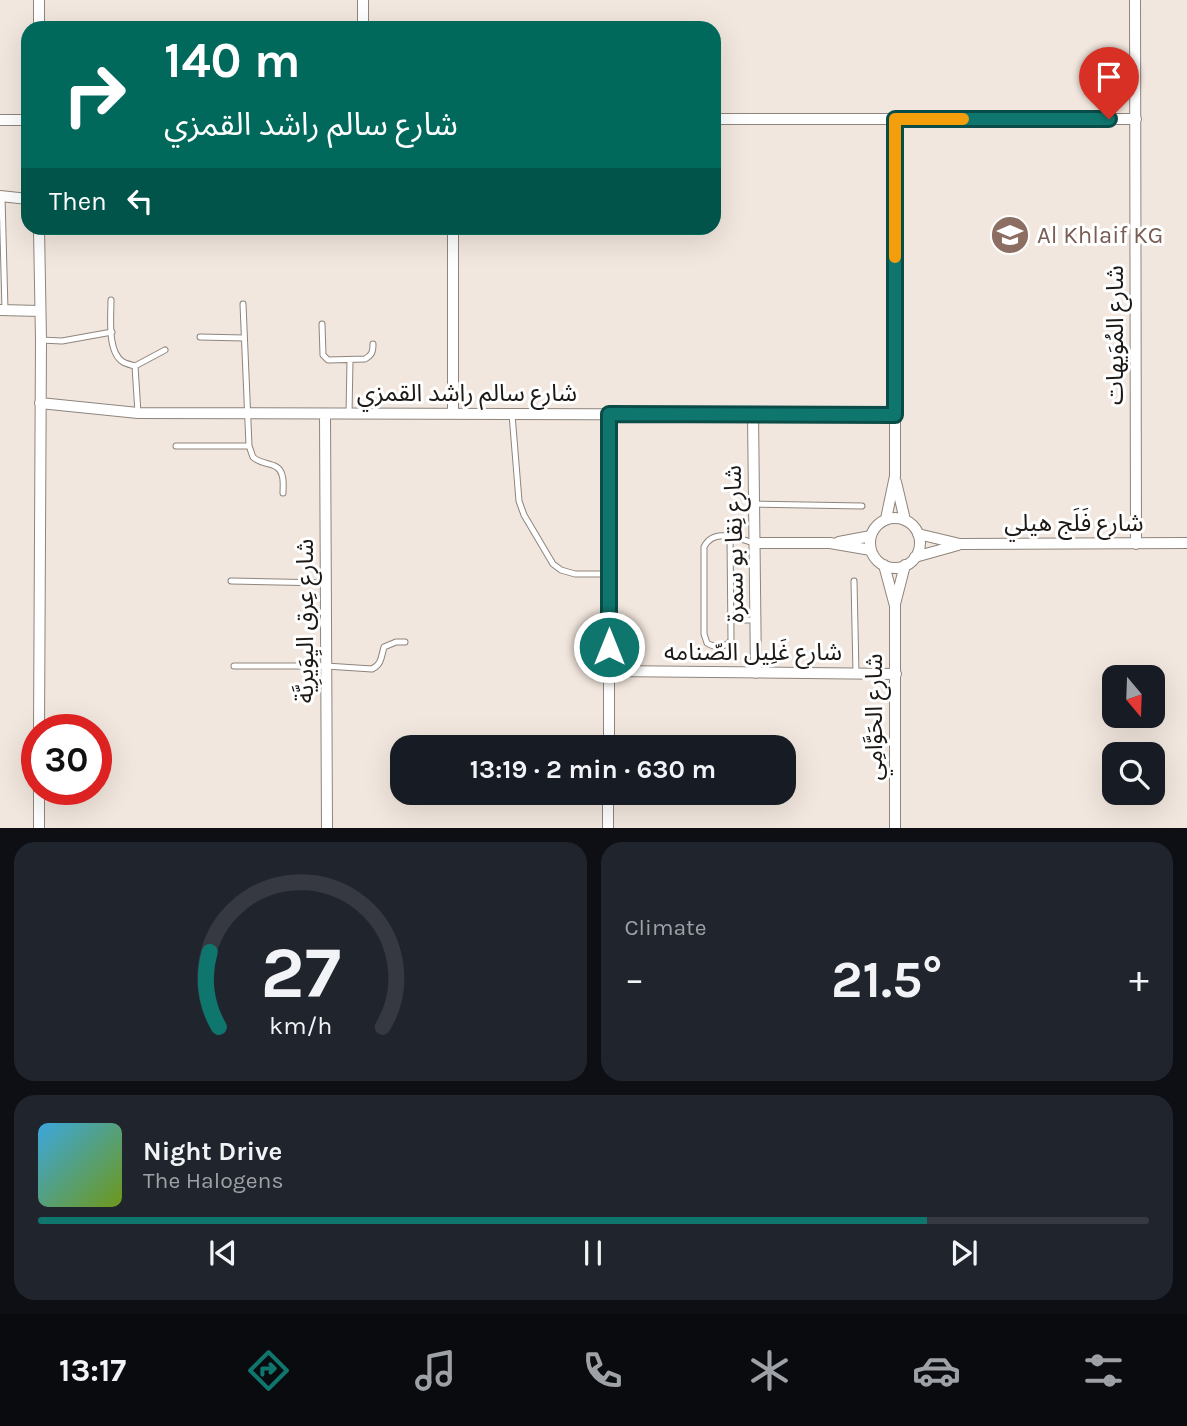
<!DOCTYPE html>
<html lang="en">
<head>
<meta charset="utf-8">
<style>
	body { margin:0; font-family:Karla,"Noto Sans Arabic",sans-serif; background:#20242c; color:#f1f3f6; height:100vh; display:flex; flex-direction:column; font-size:26px; white-space:nowrap }
	* { box-sizing:border-box; margin:0 }
	p { font-size:23px; color:#9ea1a6 }
	.icon { flex:none; width:38px; height:38px; fill:none; stroke:currentColor; stroke-width:2; stroke-linecap:round; stroke-linejoin:round }
	.map { position:relative; height:828px; overflow:hidden }
	.sheet { display:flex; flex-direction:column; gap:14px; padding:14px; background:#0d0f14; flex:1 }
	.sheet>* { flex:none }
	.banner { position:absolute; left:21px; top:21px; width:700px; height:214px; border-radius:21px; box-shadow:0 7px 28px #0002; background:#00695c; color:#fff; overflow:hidden }
	.needle { width:46px; rotate:161deg }
	.controls { position:absolute; left:1102px; top:665px; display:grid; gap:14px }
	.controls a { display:grid; place-items:center; width:63px; height:63px; border-radius:14px; background:#171b24; box-shadow:0 7px 28px #0002; font-size:35px }
	.speed { position:absolute; left:21px; top:714px; display:flex; gap:14px; font-size:35px; font-weight:700; text-align:center }
	.speed>* { display:grid; place-content:center; width:91px; height:91px; border-radius:50%; background:#171b24; box-shadow:0 7px 28px #0002; line-height:1 }
	.speed .limit { border:10px solid #d22; background:#fff; color:#111 }
	.pin { position:absolute; display:grid; place-items:center; width:60px; height:60px; color:#fff; margin:-72px -30px; border-radius:50% 50% 50% 0; rotate:-45deg; box-shadow:0 0 7px #0007 }
	.pin .icon { rotate:45deg }
	.me { position:absolute; width:77px; margin:-38px; rotate:0deg; stroke-linejoin:round; filter:drop-shadow(0 0 5px #0008) }
	.turn { display:flex; align-items:center; gap:24px; height:147px; padding:0 28px; font-size:32px }
	.turn .icon { width:91px; height:91px; stroke-width:2.5 }
	.turn b { display:block; font-size:49px; line-height:60px }
	.then { display:flex; align-items:center; height:66px; padding:0 28px; background:#0003; gap:14px; font-size:26px }
	.big { font-size:52px; font-weight:700; line-height:1.1 }
	.sheet .tile { flex:1; display:flex; flex-direction:column; justify-content:center; gap:10px; min-width:0; padding:0 24px; border-radius:21px; background:#20242c }
	.sheet .dial { align-items:center; gap:0 }
	.dial svg { height:182px; overflow:visible; fill:none; stroke:#363941; stroke-width:7; stroke-linecap:round; text-anchor:middle }
	.dial text { fill:#f1f3f6; stroke:none }
	.song { display:flex; align-items:center; gap:21px }
	.cover { width:84px; height:84px; border-radius:10px; background:linear-gradient(135deg,hsl(200 70% 55%),hsl(80 70% 35%)) }
	.played { height:7px; border-radius:4px; background:linear-gradient(90deg,#0f766e 80%,#363941 80%) }
	.keys { display:flex; justify-content:space-around; direction:ltr }
	.heat { display:flex; justify-content:space-between; align-items:center; font-size:38px; direction:ltr }
	.sheet .tiles { flex:1; display:grid; gap:14px; grid-template-columns:1fr 1fr }
	.tile:last-child { grid-column:span 2 }
	.trip { position:absolute; left:390px; top:735px; width:406px; height:70px; border-radius:21px; background:#171b24; box-shadow:0 7px 28px #0002; font-weight:700; line-height:70px; text-align:center }
	.dock { display:flex; height:112px; justify-content:space-around; align-items:center; background:#090b0e; color:#9ea1a6 }
	.dock .icon { width:49px; height:49px }
	.dock .on { color:#0f766e }
	.dock b { font-size:32px; color:#f1f3f6 }
	.map>svg:first-child { display:block }
</style>
</head>
<body>
<div class="map">
<svg width="1187" height="828" viewBox="0 0 1187 828">
	<rect width="100%" height="100%" fill="#f2e7de"/>
	<g fill="none" stroke-linecap="round" stroke-linejoin="round">
		<g stroke="#8e857d" stroke-width="7">
			<path id="service" d="M2,196L5,310
				M634,228H637
				M111,300C111,317 107,352 123,362C127,364 131,365 135,366L165,350
				M243,304L249,446C250,448 252,455 253,457C261,466 279,461 282,475C284,480 283,488 283,493
				M322,324L323,355L328,360L365,359C372,355 373,352 373,344
				M200,337L244,338
				M41,340L62,341L112,332
				M135,366L138,413
				M349,414L350,360
				M512,414L519,501L524,515L553,564L561,570L575,574H609
				M176,446H249
				M754,504L862,506
				M730,536L731,640C726,648 714,648 707,643L704,634V547C714,527 738,539 755,543
				M231,581L326,583
				M854,581L856,673
				M732,620H756
				M234,666H326L372,669C382,664 381,657 384,647L396,642H405"/>
		</g>
		<g stroke="#8e857d" stroke-width="12">
			<path id="minor" d="M39,0V28
				M1135,0L1136,544
				M363,28V0
				M714,119H1136
				M0,120H28
				M0,196L28,199
				M39,228L41,340L39,730
				M0,310L40,311
				M40,403L138,413L895,415
				M325,414L327,828
				M453,414V228
				M753,414L756,673
				M896,482L905,520
				M870 543a25 25 0 1 1 50 0a25 25 0 1 1-50 0Z
				M886,519L895,476V119
				M918,534L960,544L1187,543
				M839,542L871,536
				M755,543H830L871,550
				M915,557L958,545
				M884,565L895,606V828
				M895,604L905,565
				M609,671L896,674
				M609,747V414
				M39,828V789
				M608,828V793"/>
		</g>
		<use href="#service" stroke="#fff" stroke-width="5"/>
		<use href="#minor" stroke="#fff" stroke-width="10"/>
	</g>
	<g fill="none" stroke-linecap="round" stroke-linejoin="round">
		<g stroke="#0a4d48" stroke-width="18">
			<path id="route" d="M609,647V414L895,415V119H1109"/>
		</g>
		<use href="#route" stroke="#0f766e" stroke-width="12"/>
		<path stroke="#f59e0b" stroke-width="12" d="M895,257V119H963"/>
	</g>
	<defs>
		<g id="school-disc" transform="scale(2.0125)"><circle r="9.5" fill="#8d6e63" stroke="#fff"/><path d="M0-5L7-2L0 1L-7-2ZM-4 1L0 2.5L4 1V4Q0 6-4 4Z" fill="#fff"/></g>
	</defs>
	<g fill-rule="evenodd">
		<use href="#school-disc" x="1010" y="235"/>
	</g>
	<g text-anchor="middle" stroke-width="6" stroke-linejoin="round" paint-order="stroke">
		<g font-size="24" fill="#785e54" stroke="#fff" text-anchor="start">
			<text x="1037" y="243">Al Khlaif KG</text>
		</g>
		<g font-size="24" fill="#1d1916" stroke="#fff">
			<text transform="translate(1115 335) rotate(-90)" y="8">شارع المُوَيهات</text>
			<text x="467" y="401">شارع سالم راشد القمزي</text>
			<text x="1074" y="531">شارع فَلَج هيلي</text>
			<text transform="translate(734 544) rotate(-91)" y="8">شارع نِقا بو سمرة</text>
			<text transform="translate(305 621) rotate(-90)" y="8">شارع عِرق اليِوَيرِيَّة</text>
			<text x="753" y="660">شارع غَلِيل الصّنامه</text>
			<text transform="translate(874 717) rotate(-90)" y="8">شارع الحَوَّامِي</text>
		</g>
	</g>
</svg>
<div class="controls">
<a><svg class="needle" viewBox="-14 -14 28 28"><path d="M0-13l5 13h-10z" fill="#e53935"/><path d="M0 13l5-13h-10z" fill="#9ea1a6"/></svg></a>
<a><svg class="icon" aria-label="search" viewBox="0 0 24 24"><circle cx="10" cy="10" r="6"/><path d="M15 15l6 6"/></svg></a>
</div>
<div class="speed"><div class="limit">30</div></div>
<div class="pin" style="left:1109px;top:119px;background:#d93025"><svg class="icon" aria-label="arrive" viewBox="0 0 24 24"><path d="M6 21V4h12l-3 4 3 4H6"/></svg></div>
<svg class="me" style="left:609px;top:647px" viewBox="-20 -20 40 40"><circle r="17" fill="#0f766e" stroke="#fff" stroke-width="3"/><path d="M0-11L8 9 0 5-8 9z" fill="#fff"/></svg>
<div class="trip">13:19 · 2 min · 630 m</div>
<div class="banner">
<div class="turn"><svg class="icon" aria-label="right" viewBox="0 0 24 24"><path d="M7 20v-9h11M14 6l5 5-5 5"/></svg><div><b>140 m</b>شارع سالم راشد القمزي</div></div>
<div class="then">Then<svg class="icon" aria-label="left" viewBox="0 0 24 24"><path d="M17 20v-9H6M10 6l-5 5 5 5"/></svg></div>
</div>
</div>
<section class="sheet">
<div class="tiles">
<div class="tile dial"><svg viewBox="0 0 100 80">
<path d="M14 69A42 42 0 1 1 86 69"/>
<path d="M14 69A42 42 0 0 1 10 36" stroke="#0f766e"/>
<text x="50" y="56" font-size="32" font-weight="700">27</text>
<text x="50" y="72" font-size="11">km/h</text>
</svg></div>
<div class="tile"><p>Climate</p>
<div class="heat"><a>−</a><b class="big">21.5°</b><a>+</a></div>
</div>
<div class="tile">
<div class="song"><i class="cover"></i><div><b>Night Drive</b><p>The Halogens</p></div></div>
<div class="played"></div>
<div class="keys"><svg class="icon" aria-label="previous" viewBox="0 0 24 24"><path d="M18 5L8 12l10 7zM5 5v14"/></svg><svg class="icon" aria-label="pause" viewBox="0 0 24 24"><path d="M8 5v14M16 5v14"/></svg><svg class="icon" aria-label="next" viewBox="0 0 24 24"><path d="M6 5l10 7-10 7zM19 5v14"/></svg></div>
</div>
</div>
</section>
<nav class="dock">
<b>13:17</b>
<svg class="icon on" aria-label="directions" viewBox="0 0 24 24"><path d="M12 3l9 9-9 9-9-9zM9 14v-3h6M13 9l2 2-2 2"/></svg>
<svg class="icon" aria-label="music" viewBox="0 0 24 24"><path d="M9 18V5l10-2v13"/><circle cx="6" cy="18" r="3"/><circle cx="16" cy="16" r="3"/></svg>
<svg class="icon" aria-label="phone" viewBox="0 0 24 24"><path d="M5 4h4l2 5-3 2q2 4 5 5l2-3 5 2v4C11 20 4 13 5 4z"/></svg>
<svg class="icon" aria-label="climate" viewBox="0 0 24 24"><path d="M12 3v18M4 7l16 10M4 17L20 7"/></svg>
<svg class="icon" aria-label="car" viewBox="0 0 24 24"><path d="M5 17H2v-5l4-1 3-4h7l3 4 3 1v5h-3M9 17h6M6 11h13"/><circle cx="7" cy="17" r="2"/><circle cx="17" cy="17" r="2"/></svg>
<svg class="icon" aria-label="filters" viewBox="0 0 24 24"><path d="M4 7h16M4 17h16"/><circle cx="9" cy="7" r="2"/><circle cx="15" cy="17" r="2"/></svg>
</nav>
</body>
</html>
